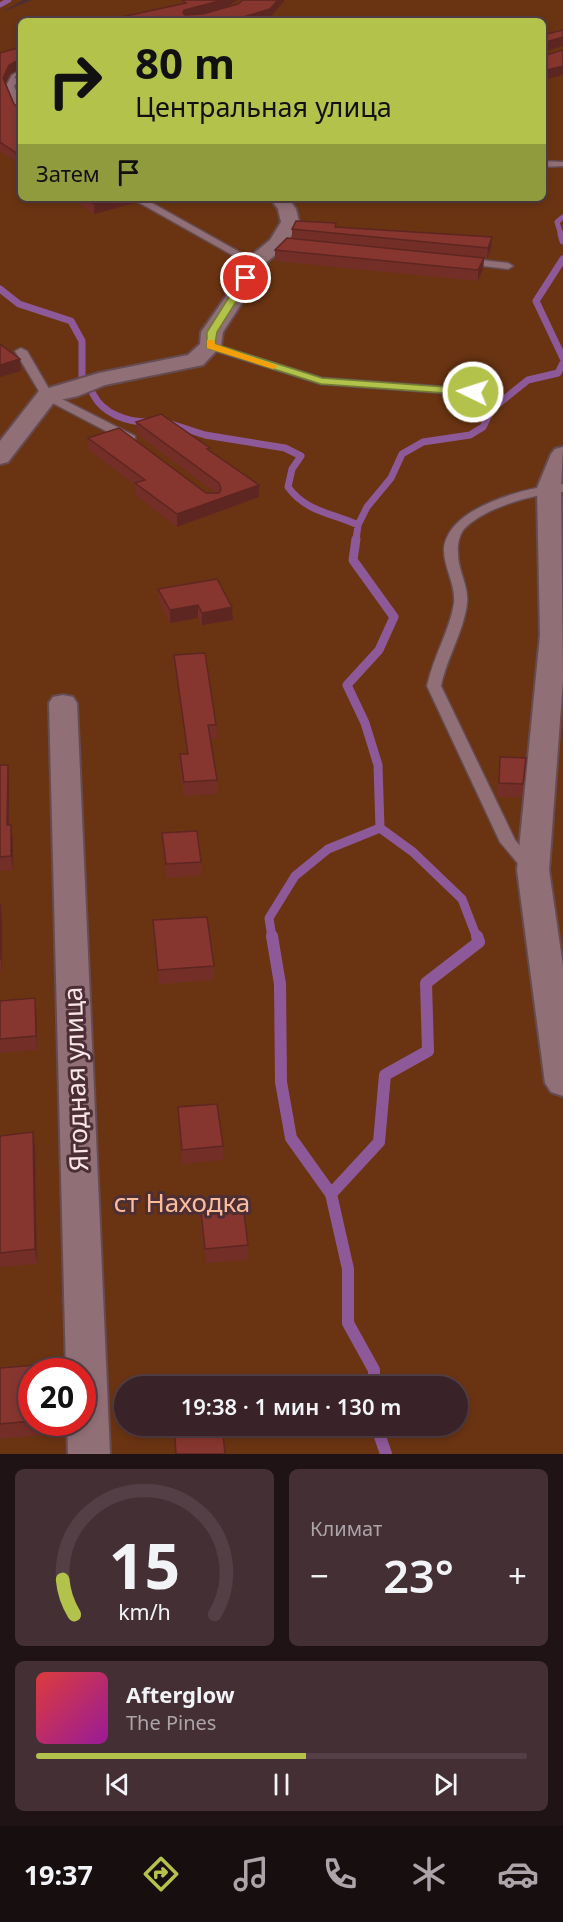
<!DOCTYPE html>
<html lang="ru">
<head>
<meta charset="utf-8">
<style>
	body { margin:0; font-family:"Noto Sans",sans-serif; background:#442f34; color:#f1f3f6; height:100vh; display:flex; flex-direction:column; font-size:22px; white-space:nowrap }
	* { box-sizing:border-box; margin:0 }
	p { font-size:20px; color:#aba4a8 }
	.icon { flex:none; width:33px; height:33px; fill:none; stroke:currentColor; stroke-width:2; stroke-linecap:round; stroke-linejoin:round }
	.map { position:relative; height:1454px; overflow:hidden }
	.sheet { display:flex; flex-direction:column; gap:15px; padding:15px; background:#1f1316; flex:1 }
	.sheet>* { flex:none }
	.guide { position:absolute; left:18px; top:18px; width:528px; height:183px; border-radius:9px; box-shadow:0 3px 9px #0003,0 0 0 2px #533f45; background:#b3c24b; color:#111; overflow:hidden }
	.speed { position:absolute; left:18px; top:1358px; display:flex; gap:12px; font-size:30px; font-weight:700; text-align:center }
	.speed>* { display:grid; place-content:center; width:78px; height:78px; border-radius:50%; background:#392228; box-shadow:0 3px 9px #0003,0 0 0 2px #533f45; line-height:1 }
	.speed .limit { border:9px solid #d22; background:#fff; color:#111 }
	.pin { position:absolute; display:grid; place-items:center; width:51px; height:51px; color:#fff; margin:-26px; border:3px solid #fff; border-radius:50%; box-shadow:0 2px 6px #0007 }
	.me { position:absolute; width:66px; margin:-33px; rotate:274deg; stroke-linejoin:round; filter:drop-shadow(0 0 4px #0008) }
	.turn { display:flex; align-items:center; gap:21px; height:126px; padding:0 18px; font-size:27px }
	.turn .icon { width:78px; height:78px; stroke-width:2.5 }
	.turn b { display:block; font-size:42px; line-height:51px }
	.then { display:flex; align-items:center; height:57px; padding:0 18px; background:#0003; gap:12px; font-size:22px }
	.big { font-size:45px; font-weight:600; line-height:1.1 }
	.sheet .widget { flex:1; display:flex; flex-direction:column; justify-content:center; gap:9px; min-width:0; padding:0 21px; border-radius:9px; background:#442f34 }
	.sheet .dial { align-items:center; gap:0 }
	.dial svg { height:156px; overflow:visible; fill:none; stroke:#533f45; stroke-width:7; stroke-linecap:round; text-anchor:middle }
	.dial text { fill:#f1f3f6; stroke:none }
	.song { display:flex; align-items:center; gap:18px }
	.cover { width:72px; height:72px; border-radius:9px; background:linear-gradient(135deg,hsl(0 70% 55%),hsl(300 70% 35%)) }
	.played { height:6px; border-radius:3px; background:linear-gradient(90deg,#b3c24b 55%,#533f45 55%) }
	.keys { display:flex; justify-content:space-around; direction:ltr }
	.heat { display:flex; justify-content:space-between; align-items:center; font-size:33px; direction:ltr }
	.sheet .tiles { flex:1; display:grid; gap:15px; grid-template-columns:1fr 1fr }
	.widget:last-child { grid-column:span 2 }
	.trip { position:absolute; left:114px; top:1376px; width:354px; height:60px; border-radius:30px; background:#392228; box-shadow:0 3px 9px #0003,0 0 0 2px #533f45; font-weight:600; line-height:60px; text-align:center }
	.dock { display:flex; height:96px; justify-content:space-around; align-items:center; background:#170e10; color:#aba4a8 }
	.dock .icon { width:42px; height:42px }
	.dock .on { color:#b3c24b }
	.dock b { font-size:27px; color:#f1f3f6 }
	.map>svg:first-child { display:block }
</style>
</head>
<body>
<div class="map">
<svg width="563" height="1454" viewBox="0 0 563 1454">
	<rect width="100%" height="100%" fill="#4c2e35"/>
	<path fill="#6a3412" fill-rule="evenodd" d="M0,0H23L2,12L32,0H563V1454H0ZM21,21H543V198H21ZM32,1371H82V1422H32ZM124,1386H458V1425H124Z"/>
	<g fill="none" stroke-linecap="round" stroke-linejoin="round">
		<path stroke="#8d5999" stroke-width="5" d="M0,5L9,0
			M561,235L557,222L563,217"/>
		<path stroke="#8d5999" stroke-width="7" d="M561,234L563,241
			M563,259L536,301L563,358
			M0,289L19,304L71,321L82,341V379
			M93,394C103,414 127,422 148,422
			M171,424L205,435L285,448L301,456L292,469L288,487C306,512 332,513 358,525L356,540
			M358,525L367,507L391,478L402,454L423,442L470,435L483,427L492,409L528,380L558,373L563,363"/>
		<path stroke="#8d5999" stroke-width="9" d="M356,539L353,560L394,617L379,650L347,685L365,723L378,765L380,828L413,852L462,899L477,938
			M272,938L269,918L295,876L328,849L380,828"/>
		<path stroke="#8d5999" stroke-width="12" d="M272,936L280,984L281,1082L291,1138L331,1194
			M374,1386V1370L348,1323V1269L331,1194L379,1142L385,1075L428,1051L426,983L479,942L477,936
			M376,1425L386,1454"/>
		<g stroke="#654c52" stroke-width="3">
			<path id="lane" d="M21,70V77L14,86L21,102V116L17,113L6,86L12,75Z
				M543,161L563,162V166L543,167Z
				M131,198H143L259,263L250,265Z
				M463,258L508,263L513,266L508,269L459,263L458,261Z
				M210,343L322,378L473,389L479,392L473,395L321,384L206,348V344Z
				M21,348L27,351L52,394L135,436V442H127L43,398L15,351Z
				M563,484V492C534,494 486,507 465,528C459,534 457,546 458,554C458,571 469,586 467,603C464,631 447,657 441,686L515,840L539,868L537,872H525L500,842L427,686C433,657 450,630 454,603C456,584 443,567 444,548C449,506 528,487 563,484Z"/>
		</g>
		<g stroke="#654c52" stroke-width="4">
			<path id="street" d="M270,198H288L296,209L299,222L285,247L262,266L249,292L223,332L221,346L203,365L105,385L78,396L55,401L8,462L0,464V441L39,391L99,373L188,355L200,344L201,332L229,292L247,259L270,240L281,222L278,209Z
				M563,447L561,488L563,680L549,870L563,966V1096L551,1092L545,1083L517,870L540,635L537,488L551,454L555,449Z
				M63,695L73,697L77,703L110,1454H68L67,1422H82V1371H66L49,703L53,697Z"/>
		</g>
		<use href="#lane" fill="#916f76" fill-rule="evenodd"/>
		<use href="#street" fill="#916f76" fill-rule="evenodd"/>
	</g>
	<path fill="#742e28" d="M0,53L10,74L6,83L14,104L20,109L21,104V165L0,151Z
		M21,70V96L17,86L16,77Z
		M70,198H135V203L94,214Z
		M336,227L492,237L491,248L487,259L484,258L483,269L478,281L275,261V250L292,239V229Z
		M136,422L211,452L259,485V497L177,527L136,495L135,485L89,450L88,438L206,493H216L137,434Z
		M158,589L233,620L202,625L198,618L170,623L159,602Z
		M174,655L216,725L217,738L210,739L217,780V794L184,796L180,768V754H187L175,668Z
		M500,757L526,758L522,797H497Z
		M0,765L9,778V825H11L13,839V870L0,871Z
		M162,833L201,862L202,875L167,878Z
		M0,903L2,917V973H0Z
		M153,920L214,966V980L159,984Z
		M35,998L36,1012L37,1050L0,1053V1001Z
		M178,1107L223,1146V1160L182,1164Z
		M33,1132L35,1147L37,1264L0,1267V1136Z
		M200,1202L248,1245V1260L206,1263L200,1216Z
		M36,1365L37,1371H32V1422H39V1435L0,1439V1368Z"/>
	<path fill="#5e2621" d="M223,0H238L223,9L184,19L183,13L184,10Z
		M278,0H285L270,18L259,21H230Z
		M563,37V46L543,52V43Z
		M21,59V68L10,74L4,87L3,78L9,65Z
		M563,66V75L543,80V71Z
		M116,198H135V203L94,214V204Z
		M492,237L491,248L487,259L488,248Z
		M484,258L483,269L478,281V270Z
		M20,359L21,371L0,377V365Z
		M259,485V497L177,527V514Z
		M198,605V618L170,623V610Z
		M232,607L233,620L202,625V613Z
		M8,765L9,778V839L7,825Z
		M11,825L13,839V870L11,856Z
		M0,903L2,917V973L1,958Z
		M35,998L36,1012L37,1050L36,1036Z
		M33,1132L35,1147L37,1264L35,1249Z"/>
	<path fill="#87362f" stroke="#5e2621" stroke-width="1.5" d="M182,0H223L184,10L183,13L185,15L203,14L238,4L243,0H278L270,9L230,21H103L186,3Z
		M563,30V37L543,43V35Z
		M21,47V60V59L9,65L3,78L14,104L20,109L21,104V156L0,142V53Z
		M563,50V66L543,71V56Z
		M21,70V89L16,77Z
		M85,198H116L94,204Z
		M296,221L336,223L335,227L492,237L488,248L292,229Z
		M287,238L484,258L478,270L275,250Z
		M0,344L20,359L0,365Z
		M161,414L210,448L207,449L259,485L177,514L135,483L145,480L88,438L119,428L206,493H219L221,489L219,483L136,422Z
		M217,579L232,607L202,613L198,605L170,610L158,589Z
		M205,653L216,725H208L217,780L184,782L180,754H188L174,655Z
		M500,757L526,758L523,784L499,783Z
		M0,765H8L7,825H11V856L0,857Z
		M197,831L201,862L166,864L162,833Z
		M0,903L1,958L0,959Z
		M207,917L214,966L158,970L153,920Z
		M35,998L36,1036L0,1039V1001Z
		M217,1104L223,1146L182,1150L178,1107Z
		M33,1132L35,1249L0,1253V1136Z
		M242,1198L248,1245L205,1249L200,1202Z
		M36,1365V1371H32V1421L0,1424V1368Z
		M174,1425H222L225,1454H176Z"/>
	<path fill="#b3c24b" stroke="#747e31" stroke-width="1.5" d="M243,275L251,278L217,332L215,344L322,378L473,389L479,392L473,395L321,384L207,348V332Z"/>
	<path fill="#f59e0b" d="M207,340H214L215,344L278,366L273,369L207,348Z"/>
	<g text-anchor="middle" stroke-width="6" stroke-linejoin="round" paint-order="stroke">
		<g font-size="26" fill="#fae6ea" stroke="#4c2e35">
			<text transform="translate(76 1079) rotate(-92)" y="9">Ягодная улица</text>
		</g>
		<g font-size="26" fill="#fbbc9b" stroke="#4c2e35">
			<text x="182" y="1212">ст Находка</text>
		</g>
	</g>
</svg>
<div class="speed"><div class="limit">20</div></div>
<div class="pin" style="left:246px;top:278px;background:#d93025"><svg class="icon" aria-label="arrive" viewBox="0 0 24 24"><path d="M6 21V4h12l-3 4 3 4H6"/></svg></div>
<svg class="me" style="left:473px;top:392px" viewBox="-20 -20 40 40"><circle r="17" fill="#b3c24b" stroke="#fff" stroke-width="3"/><path d="M0-11L8 9 0 5-8 9z" fill="#fff"/></svg>
<div class="trip">19:38 · 1 мин · 130 m</div>
<div class="guide">
<div class="turn"><svg class="icon" aria-label="right" viewBox="0 0 24 24"><path d="M7 20v-9h11M14 6l5 5-5 5"/></svg><div><b>80 m</b>Центральная улица</div></div>
<div class="then">Затем<svg class="icon" aria-label="arrive" viewBox="0 0 24 24"><path d="M6 21V4h12l-3 4 3 4H6"/></svg></div>
</div>
</div>
<section class="sheet">
<div class="tiles">
<div class="widget dial"><svg viewBox="0 0 100 80">
<path d="M14 69A42 42 0 1 1 86 69"/>
<path d="M14 69A42 42 0 0 1 8 51" stroke="#b3c24b"/>
<text x="50" y="56" font-size="32" font-weight="700">15</text>
<text x="50" y="72" font-size="11">km/h</text>
</svg></div>
<div class="widget"><p>Климат</p>
<div class="heat"><a>−</a><b class="big">23°</b><a>+</a></div>
</div>
<div class="widget">
<div class="song"><i class="cover"></i><div><b>Afterglow</b><p>The Pines</p></div></div>
<div class="played"></div>
<div class="keys"><svg class="icon" aria-label="previous" viewBox="0 0 24 24"><path d="M18 5L8 12l10 7zM5 5v14"/></svg><svg class="icon" aria-label="pause" viewBox="0 0 24 24"><path d="M8 5v14M16 5v14"/></svg><svg class="icon" aria-label="next" viewBox="0 0 24 24"><path d="M6 5l10 7-10 7zM19 5v14"/></svg></div>
</div>
</div>
</section>
<nav class="dock">
<b>19:37</b>
<svg class="icon on" aria-label="directions" viewBox="0 0 24 24"><path d="M12 3l9 9-9 9-9-9zM9 14v-3h6M13 9l2 2-2 2"/></svg>
<svg class="icon" aria-label="music" viewBox="0 0 24 24"><path d="M9 18V5l10-2v13"/><circle cx="6" cy="18" r="3"/><circle cx="16" cy="16" r="3"/></svg>
<svg class="icon" aria-label="phone" viewBox="0 0 24 24"><path d="M5 4h4l2 5-3 2q2 4 5 5l2-3 5 2v4C11 20 4 13 5 4z"/></svg>
<svg class="icon" aria-label="climate" viewBox="0 0 24 24"><path d="M12 3v18M4 7l16 10M4 17L20 7"/></svg>
<svg class="icon" aria-label="car" viewBox="0 0 24 24"><path d="M5 17H2v-5l4-1 3-4h7l3 4 3 1v5h-3M9 17h6M6 11h13"/><circle cx="7" cy="17" r="2"/><circle cx="17" cy="17" r="2"/></svg>
</nav>
</body>
</html>
